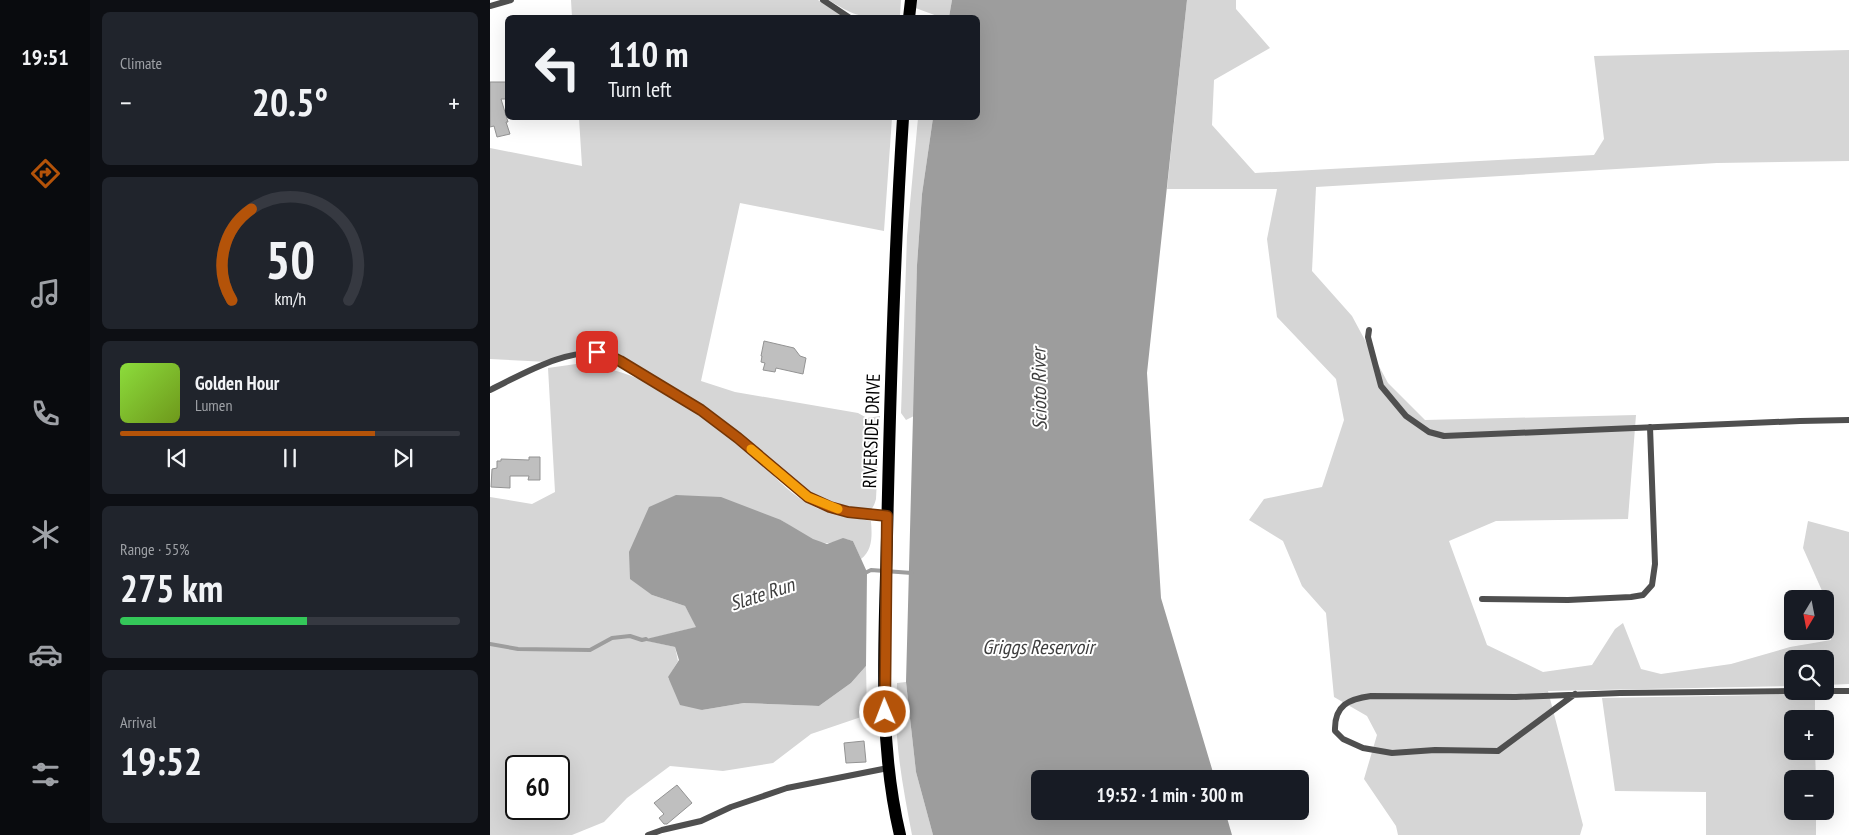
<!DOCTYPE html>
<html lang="en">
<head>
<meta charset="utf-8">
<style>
	body { margin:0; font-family:"PT Sans Narrow",sans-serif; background:#20242c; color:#f1f3f6; height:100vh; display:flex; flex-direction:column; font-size:19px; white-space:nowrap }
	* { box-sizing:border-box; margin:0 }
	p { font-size:16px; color:#9ea1a6 }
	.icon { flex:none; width:28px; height:28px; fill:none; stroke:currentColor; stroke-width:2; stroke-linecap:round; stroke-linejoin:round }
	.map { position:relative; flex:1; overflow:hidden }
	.panel { display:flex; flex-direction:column; gap:12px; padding:12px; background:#0d0f14; width:400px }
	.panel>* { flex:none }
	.guide { position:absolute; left:15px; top:15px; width:475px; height:105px; border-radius:8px; box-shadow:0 5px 20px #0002; background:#171b24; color:#f1f3f6; overflow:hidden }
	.needle { width:32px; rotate:190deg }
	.controls { position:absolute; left:1294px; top:590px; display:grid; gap:10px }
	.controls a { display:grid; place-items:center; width:50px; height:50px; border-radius:8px; background:#171b24; box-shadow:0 5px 20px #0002; font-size:25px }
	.speed { position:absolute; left:15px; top:755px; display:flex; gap:10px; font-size:25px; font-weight:700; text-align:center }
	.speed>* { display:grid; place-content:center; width:65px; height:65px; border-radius:50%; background:#171b24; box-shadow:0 5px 20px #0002; line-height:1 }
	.speed .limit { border:2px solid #111; border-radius:8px; background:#fff; color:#111 }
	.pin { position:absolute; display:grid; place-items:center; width:42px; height:42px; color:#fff; margin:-21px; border-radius:10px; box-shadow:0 2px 8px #0006 }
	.me { position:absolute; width:55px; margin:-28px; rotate:359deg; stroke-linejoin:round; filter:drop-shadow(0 0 4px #0008) }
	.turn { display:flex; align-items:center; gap:18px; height:105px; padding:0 20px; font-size:22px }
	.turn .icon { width:65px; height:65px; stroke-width:2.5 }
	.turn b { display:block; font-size:35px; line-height:42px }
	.big { font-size:38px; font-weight:600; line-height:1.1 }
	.panel .card { flex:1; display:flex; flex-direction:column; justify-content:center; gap:8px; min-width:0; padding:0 18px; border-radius:8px; background:#20242c }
	.panel .dial { align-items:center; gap:0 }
	.dial svg { height:130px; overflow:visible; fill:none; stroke:#363941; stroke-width:7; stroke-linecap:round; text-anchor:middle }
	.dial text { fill:#f1f3f6; stroke:none }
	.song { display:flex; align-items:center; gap:15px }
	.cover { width:60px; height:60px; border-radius:8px; background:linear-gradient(135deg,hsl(90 70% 55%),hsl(80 70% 35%)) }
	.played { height:5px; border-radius:2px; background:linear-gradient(90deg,#b45309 75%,#363941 75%) }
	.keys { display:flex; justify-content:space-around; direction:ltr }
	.heat { display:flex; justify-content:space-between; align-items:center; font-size:28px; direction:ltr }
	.charge { height:8px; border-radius:4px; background:linear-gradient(90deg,#34c759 55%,#363941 0) }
	.trip { position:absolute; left:541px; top:770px; width:278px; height:50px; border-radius:8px; background:#171b24; box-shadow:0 5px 20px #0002; font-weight:600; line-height:50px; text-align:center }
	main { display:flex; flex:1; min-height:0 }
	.menu { display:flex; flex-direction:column; width:90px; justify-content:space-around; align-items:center; background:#090b0e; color:#9ea1a6 }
	.menu .icon { width:35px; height:35px }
	.menu .current { color:#b45309 }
	.menu b { font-size:22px; color:#f1f3f6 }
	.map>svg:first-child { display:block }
</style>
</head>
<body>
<main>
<nav class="menu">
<b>19:51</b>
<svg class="icon current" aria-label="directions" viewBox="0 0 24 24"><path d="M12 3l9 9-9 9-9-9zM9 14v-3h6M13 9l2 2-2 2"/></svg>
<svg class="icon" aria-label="music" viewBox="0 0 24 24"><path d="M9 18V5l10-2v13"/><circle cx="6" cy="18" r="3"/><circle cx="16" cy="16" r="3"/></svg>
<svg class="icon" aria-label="phone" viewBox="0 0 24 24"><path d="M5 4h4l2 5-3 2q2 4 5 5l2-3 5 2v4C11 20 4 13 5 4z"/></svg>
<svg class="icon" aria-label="climate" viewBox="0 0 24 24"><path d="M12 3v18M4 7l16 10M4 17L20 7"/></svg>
<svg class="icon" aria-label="car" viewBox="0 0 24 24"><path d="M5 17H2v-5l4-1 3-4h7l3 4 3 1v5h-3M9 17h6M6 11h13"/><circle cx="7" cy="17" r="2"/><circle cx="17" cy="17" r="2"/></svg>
<svg class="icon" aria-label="filters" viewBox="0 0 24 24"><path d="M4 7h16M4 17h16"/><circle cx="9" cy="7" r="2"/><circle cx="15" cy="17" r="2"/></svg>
</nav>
<section class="panel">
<div class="card"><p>Climate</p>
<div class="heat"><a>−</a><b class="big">20.5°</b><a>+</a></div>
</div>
<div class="card dial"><svg viewBox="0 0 100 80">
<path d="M14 69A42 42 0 1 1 86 69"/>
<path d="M14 69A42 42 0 0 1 26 13" stroke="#b45309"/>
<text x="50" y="56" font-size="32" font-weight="700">50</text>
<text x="50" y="72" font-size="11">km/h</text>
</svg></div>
<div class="card">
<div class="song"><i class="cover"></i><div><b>Golden Hour</b><p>Lumen</p></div></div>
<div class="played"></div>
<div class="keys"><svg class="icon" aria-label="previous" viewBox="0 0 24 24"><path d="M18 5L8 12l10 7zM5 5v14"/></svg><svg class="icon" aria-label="pause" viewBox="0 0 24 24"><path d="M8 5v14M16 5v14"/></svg><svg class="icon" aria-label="next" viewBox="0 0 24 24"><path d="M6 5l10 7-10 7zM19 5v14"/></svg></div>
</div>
<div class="card"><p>Range · 55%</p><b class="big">275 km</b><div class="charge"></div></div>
<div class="card"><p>Arrival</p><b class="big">19:52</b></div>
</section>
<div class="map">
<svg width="1359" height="835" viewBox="0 0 1359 835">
	<rect width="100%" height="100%" fill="#fff"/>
	<path fill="#d6d6d6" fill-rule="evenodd" d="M81,0H328L354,17H82Z
		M339,0H411L410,15L409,17C376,18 368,19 339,0Z
		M421,0H462L459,17H450L420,6Z
		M697,0H746V9L780,48L724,80L722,125L765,173L1104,155L1114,139L1104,56L1359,50V161L1227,163L826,187L822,271L862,316L898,383L935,420L1146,415L1138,519L1006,521L959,541L997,645L1053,672L1102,665L1125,629L1133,623L1151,669L1171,674L1241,664L1300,647L1341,640V611L1313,548L1318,521L1359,532V684L1335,685V659H1302V686L1058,691L1093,825L1090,835H908L906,826L874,779L887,735L877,716L844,697L836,613L812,586L793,541L759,520L774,499L832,487L854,420L846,379L787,317L777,239L787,189H677Z
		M89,118H402L394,231L250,203L211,381L245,392L368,413L377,418L390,416L386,499C385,503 383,510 378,511C359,516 325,498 310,488L231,418L165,377L129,363L108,359L84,356L58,362L0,359V148L92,166Z
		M428,118H443L432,194L427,265L424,416L416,420L411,413L417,236Z
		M86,364C99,366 111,367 123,370C167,381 229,424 262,455C282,473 298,494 323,506C340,515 362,517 381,521C382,535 383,550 371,559L363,541C348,536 348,544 336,543C321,543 304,528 291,520L162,595L195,606L207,627L154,640L185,647L188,661L178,678L212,710L254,703L329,706L361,683L376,666L377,715L321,734L283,763L233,771L180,766L137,798L114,822L82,835H0V497L42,504L65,492L58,368ZM26,766H69V809H26Z
		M416,682L426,772L443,835H422C412,782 403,737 407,683Z
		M1325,694V719H1302V751H1325L1326,779H1302V811H1326V835H1216V792L1125,791L1112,698Z"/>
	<path fill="#9d9d9d" d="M462,0H697L657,373L671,598L725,779H550V811H735L742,835H443L426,772L416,682L427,265L432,194L443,118H488V18L459,17Z
		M186,495L231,497L291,520L323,539L337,544L353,538L363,541L377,572L376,666L361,683L329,706L254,703L212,710L190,705L178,677L189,660L185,647L152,640L206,627L195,606L162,595L140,579L139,552L159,507Z"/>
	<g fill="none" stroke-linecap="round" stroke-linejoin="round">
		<path stroke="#9d9d9d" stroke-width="4" d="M373,574L381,570L422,573
			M0,644L28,649L100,650L122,638L140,636L152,640L156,639"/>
	</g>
	<path fill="#bfbfbf" stroke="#939393" d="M0,82H18V99H11L18,122H16L20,134L7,137L4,126L0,127Z
		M274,341L304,348L310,356L316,358L313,374L286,368L285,372L273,370L275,363L271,362L272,356H271Z
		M39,457H50V480H38L39,476H20V488L1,487L2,469L7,468V461H11V459L39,460Z
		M374,741L376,762L356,763L354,743Z
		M187,785L202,803L177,824H174L169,818L174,814L164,803Z"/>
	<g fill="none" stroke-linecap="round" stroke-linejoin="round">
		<path stroke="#4f4f4f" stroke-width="6" d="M333,0L360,18
			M0,6L21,0
			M879,330L878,337L891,386L916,416L939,432L954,436L1310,421L1359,420
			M0,390C33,374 81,345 118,355L211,410L248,438L318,497L340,507L358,512L397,516
			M992,599L1078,600L1141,597L1153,595L1162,585L1165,564L1160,427
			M1335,691H1359
			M1085,694L1008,751L945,750L902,753L873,748L853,739L845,731C844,705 859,699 881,696L1026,697L1130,693L1302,691
			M158,835L172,830L211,821L241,807L297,788L398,768"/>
		<path stroke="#000" stroke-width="12" d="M419,18L421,0
			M410,835C387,738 395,636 397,537C400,397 404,257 413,118"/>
	</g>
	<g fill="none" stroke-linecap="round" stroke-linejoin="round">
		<g stroke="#753606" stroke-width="12">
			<path id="route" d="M107,352L118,355L130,361L211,410L248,438L318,497L340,507L358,512L397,516L395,712"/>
		</g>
		<use href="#route" stroke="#b45309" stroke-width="9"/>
		<path stroke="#f59e0b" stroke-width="9" d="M261,449L318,497L348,509"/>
	</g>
	<g text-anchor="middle" stroke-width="4" stroke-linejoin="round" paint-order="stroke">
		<g font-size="19" fill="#000" stroke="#fff">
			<text transform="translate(381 431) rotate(-88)" y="7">RIVERSIDE DRIVE</text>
		</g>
		<g font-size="20" font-style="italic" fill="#3e3e3e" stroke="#fff">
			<text transform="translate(549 389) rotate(-91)" y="7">Scioto River</text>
			<text transform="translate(272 594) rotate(-18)" y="7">Slate Run</text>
			<text x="548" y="654">Griggs Reservoir</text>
		</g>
	</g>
</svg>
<div class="controls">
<a><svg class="needle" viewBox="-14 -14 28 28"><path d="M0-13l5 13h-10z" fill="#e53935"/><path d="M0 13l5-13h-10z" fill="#9ea1a6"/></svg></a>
<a><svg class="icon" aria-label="search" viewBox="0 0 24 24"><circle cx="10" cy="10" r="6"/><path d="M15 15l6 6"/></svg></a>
<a>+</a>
<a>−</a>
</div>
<div class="speed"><div class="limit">60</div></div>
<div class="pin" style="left:107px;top:352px;background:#d93025"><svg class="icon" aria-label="arrive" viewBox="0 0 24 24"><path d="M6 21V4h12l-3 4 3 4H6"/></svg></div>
<svg class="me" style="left:395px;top:712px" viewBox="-20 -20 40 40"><circle r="17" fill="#b45309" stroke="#fff" stroke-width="3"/><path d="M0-11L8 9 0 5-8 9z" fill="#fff"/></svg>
<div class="trip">19:52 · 1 min · 300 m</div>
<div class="guide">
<div class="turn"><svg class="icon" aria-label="left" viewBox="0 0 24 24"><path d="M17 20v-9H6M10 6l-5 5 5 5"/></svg><div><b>110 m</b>Turn left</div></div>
</div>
</div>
</main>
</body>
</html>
